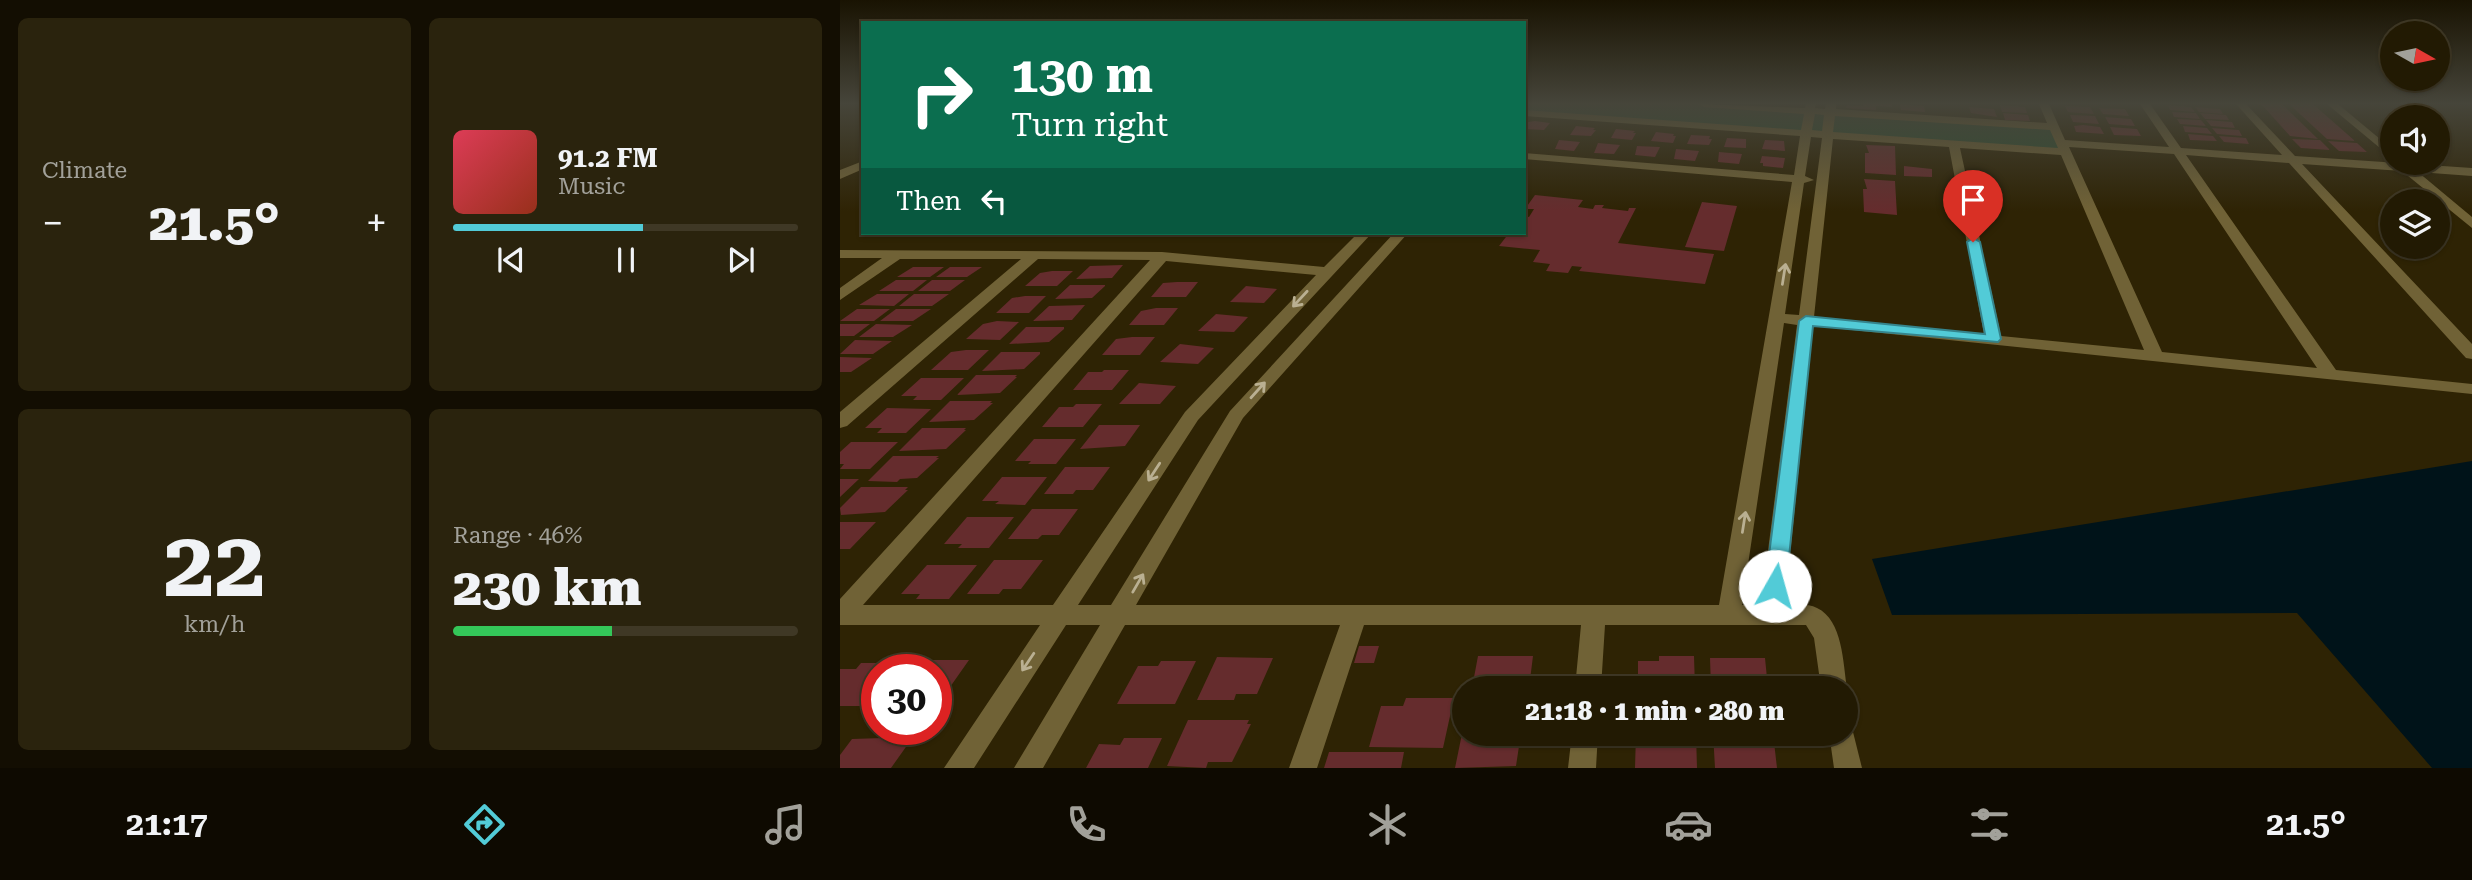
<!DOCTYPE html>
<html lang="en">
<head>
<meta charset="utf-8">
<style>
	body { margin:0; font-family:"Roboto Serif",serif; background:#2a230d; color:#f1f3f6; height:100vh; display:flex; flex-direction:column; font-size:26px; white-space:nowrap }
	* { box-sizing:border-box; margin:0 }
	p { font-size:23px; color:#a2a19a }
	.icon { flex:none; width:38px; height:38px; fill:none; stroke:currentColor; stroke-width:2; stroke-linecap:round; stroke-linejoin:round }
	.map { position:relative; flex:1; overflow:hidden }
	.side { display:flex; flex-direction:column; gap:18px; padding:18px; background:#130e02; width:840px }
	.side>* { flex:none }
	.banner { position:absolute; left:21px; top:21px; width:665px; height:214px; border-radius:0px; box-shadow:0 2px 5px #0004,0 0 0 2px #3f3825; background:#0b6e4f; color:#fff; overflow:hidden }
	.needle { width:46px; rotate:99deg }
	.fabs { position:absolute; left:1540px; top:21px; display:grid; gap:14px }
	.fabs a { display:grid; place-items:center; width:70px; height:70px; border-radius:50%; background:#221a03; box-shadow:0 2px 5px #0004,0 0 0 2px #3f3825; font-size:35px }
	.speed { position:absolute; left:21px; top:654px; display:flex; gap:14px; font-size:35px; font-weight:700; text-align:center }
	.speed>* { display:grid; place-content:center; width:91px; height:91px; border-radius:50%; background:#221a03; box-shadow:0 2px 5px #0004,0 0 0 2px #3f3825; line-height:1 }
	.speed .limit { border:10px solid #d22; background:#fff; color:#111 }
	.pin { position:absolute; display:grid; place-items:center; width:60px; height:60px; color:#fff; margin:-72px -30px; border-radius:50% 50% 50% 0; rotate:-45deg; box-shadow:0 0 7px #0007 }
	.pin .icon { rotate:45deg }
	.me { position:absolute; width:77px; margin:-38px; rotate:7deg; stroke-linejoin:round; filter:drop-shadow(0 0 5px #0008) }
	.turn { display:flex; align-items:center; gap:24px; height:147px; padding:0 35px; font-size:32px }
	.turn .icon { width:91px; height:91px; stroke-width:2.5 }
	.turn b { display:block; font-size:49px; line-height:60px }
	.then { display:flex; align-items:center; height:66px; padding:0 35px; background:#0003; gap:14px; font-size:26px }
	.big { font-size:52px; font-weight:800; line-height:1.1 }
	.side .widget { flex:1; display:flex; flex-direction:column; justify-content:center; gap:10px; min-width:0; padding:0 24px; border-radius:10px; background:#2a230d }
	.side .dial { align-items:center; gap:0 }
	.dial b { font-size:91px; line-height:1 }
	.song { display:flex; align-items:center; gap:21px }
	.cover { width:84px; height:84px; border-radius:10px; background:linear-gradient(135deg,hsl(350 70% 55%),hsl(10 70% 35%)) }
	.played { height:7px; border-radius:4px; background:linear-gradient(90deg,#52cbd7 55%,#3f3825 55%) }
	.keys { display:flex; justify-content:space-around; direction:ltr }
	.heat { display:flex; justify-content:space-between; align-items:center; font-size:38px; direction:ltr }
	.charge { height:10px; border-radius:5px; background:linear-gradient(90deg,#34c759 46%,#3f3825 0) }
	.side .tiles { flex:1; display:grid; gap:18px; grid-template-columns:repeat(2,1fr) }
	.trip { position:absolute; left:612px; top:676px; width:406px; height:70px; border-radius:35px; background:#221a03; box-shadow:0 2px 5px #0004,0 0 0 2px #3f3825; font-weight:800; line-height:70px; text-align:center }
	.tab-bar { display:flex; height:112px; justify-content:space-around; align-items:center; background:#0e0a01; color:#a2a19a }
	.tab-bar .icon { width:49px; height:49px }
	.tab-bar .on { color:#52cbd7 }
	.tab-bar b { font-size:32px; color:#f1f3f6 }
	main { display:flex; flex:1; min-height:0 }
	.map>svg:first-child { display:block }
</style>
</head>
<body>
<main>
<section class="side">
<div class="tiles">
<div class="widget"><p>Climate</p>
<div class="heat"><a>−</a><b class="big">21.5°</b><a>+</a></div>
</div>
<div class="widget">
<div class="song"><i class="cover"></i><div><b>91.2 FM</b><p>Music</p></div></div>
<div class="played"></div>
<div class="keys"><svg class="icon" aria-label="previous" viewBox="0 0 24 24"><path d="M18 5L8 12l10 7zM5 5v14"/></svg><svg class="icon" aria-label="pause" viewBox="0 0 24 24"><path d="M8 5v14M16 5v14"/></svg><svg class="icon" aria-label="next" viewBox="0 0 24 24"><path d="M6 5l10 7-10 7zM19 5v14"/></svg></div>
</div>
<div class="widget dial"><b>22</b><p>km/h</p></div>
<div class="widget"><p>Range · 46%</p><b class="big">230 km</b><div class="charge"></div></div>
</div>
</section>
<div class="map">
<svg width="1632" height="768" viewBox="0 0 1632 768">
	<rect width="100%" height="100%" fill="#2e2304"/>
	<path fill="#2f4f33" d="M684,104H864L1214,127L1226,152L684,113Z"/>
	<path fill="#001319" d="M1632,461V768H1592L1457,613L1052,615L1032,559Z"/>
	<path fill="#652c2d" d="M1023,104H1052V107L1036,106V110L1006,108L1007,105L1023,106Z
		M1060,104L1084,106L1085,112L1061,110Z
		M1416,104H1442L1478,139L1450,136L1423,106Z
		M1449,104H1473L1515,141L1487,139Z
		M1160,105L1185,107L1187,113L1162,112Z
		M1328,105L1351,107L1355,112L1330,110Z
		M1225,106L1250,107L1254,114L1228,112Z
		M1129,107L1154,109L1157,117L1131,113Z
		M1355,107L1380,109L1383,114L1359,112Z
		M1259,108L1285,109L1289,116L1263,114Z
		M1332,112L1356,113L1360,119L1334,117Z
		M1163,113L1188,115L1190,121L1165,120Z
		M1360,113L1386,115L1389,120L1365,119Z
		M1230,115L1255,116L1259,124L1233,122Z
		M1265,117L1291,119L1295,126L1269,124Z
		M1337,119L1361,120L1366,126L1340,124Z
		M1366,120L1392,122L1395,128L1371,126Z
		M688,122L695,121L710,123L704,130L684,129Z
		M1243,125L1260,127L1264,134L1236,132L1234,126Z
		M736,126L755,128L753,130H756L751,136L730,135Z
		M1343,126L1367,128L1372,134L1345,132Z
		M1270,127L1297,129L1301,136L1274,135Z
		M1372,128L1399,130L1402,136L1377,134Z
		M776,129L795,131L793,133H796L792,140L771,138Z
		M816,132L834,134L833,136H836L833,143L811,141Z
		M1348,134L1373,136L1377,141L1350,140Z
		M851,135L870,136L869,139H872L869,145L847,144Z
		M1379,136L1406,138L1409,144L1384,142Z
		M887,138L906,139V148L884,147Z
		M1452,139L1480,140L1490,150L1461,148Z
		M719,140L740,142L734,151L715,149Z
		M925,140L944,141L945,151L922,149Z
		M1488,141L1517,143L1527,152L1499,151Z
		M758,143L780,145L774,154L754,153Z
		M1026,145L1055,146L1056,175L1025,173V153H1029Z
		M797,146L820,147L815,157L795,155Z
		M836,149L859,151L855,161L834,159Z
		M879,152L902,154L899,164L878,162Z
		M922,156L945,158L943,168L923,166V163H920Z
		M1064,166L1092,169V177L1064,176Z
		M1024,179L1055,181L1057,215L1024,212L1023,189H1027Z
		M695,195L743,200L738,207L753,209L755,205H764L762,208L788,211L789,208H796L778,243L874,254L865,284L739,271L742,267L732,266L728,273L706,271L710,264L693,262L700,250L659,246L669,233H684V216L689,217L694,209H685Z
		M862,202L897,206L884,251L845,247Z
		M283,265L272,278L236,279L250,266Z
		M73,267H104L90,277H57Z
		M110,267H142L127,277H96Z
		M212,271H233L217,286H185L200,273Z
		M56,280H87L73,291H39Z
		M92,280H125L110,291H78Z
		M337,282H358L346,297H311L323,283Z
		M230,285H265V286L252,298L215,299Z
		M406,286L437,289L424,303L390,302Z
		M37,294H69L54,306L19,305Z
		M74,294H109L92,306H59Z
		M185,296H206L189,313H156L172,298Z
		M245,305L232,320L193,321L209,306Z
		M316,308H338L324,325H289L301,311Z
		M17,309H50L34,321H0Z
		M56,309H91L73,321H40Z
		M376,314L408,317L394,332L358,331Z
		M157,321L179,322L160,340L126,339L143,324Z
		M0,324H30L14,336H0Z
		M36,324L72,325L53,337H19Z
		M186,327H224V329L209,342L169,344Z
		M292,337H315L300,355H262L276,339Z
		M15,340L52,341L33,354H0Z
		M340,344L374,348L358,364L320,362Z
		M126,350H149L128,370H91L111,352Z
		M161,352H200V354L184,369L142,371Z
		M0,357L32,358L11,372H0Z
		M264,370H289L272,390H233L248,372H262Z
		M136,375H177L175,377H177L160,393L117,395Z
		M81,378H124L101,400H73L77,396H61Z
		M299,383L336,386L320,404H279Z
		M110,401H152L150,403H153L134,420L89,422Z
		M236,404H262L243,427H202L219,407H233Z
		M47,408L91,409L66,433H37L42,428H25Z
		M259,425H300L285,446L240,449Z
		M82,428H126L124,430H126L106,449L59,451Z
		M194,439H236L216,464H188L191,461H175Z
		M11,442H58L30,469H0L4,464H0V452Z
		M53,456H99L96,458H99L77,478L60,479L57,482L28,481Z
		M225,467H270L253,490H236L233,494H204Z
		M162,477H207L185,505L155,504L159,501H142Z
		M0,479H19L0,497Z
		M21,487H68L65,490H68L45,512L1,515L0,508Z
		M192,509H238L219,535H202L198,539H168Z
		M127,517H174L149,548H118L122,544H104Z
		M0,522H36L10,549H0Z
		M154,560H203L181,589H163L159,594H127Z
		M87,565H137L109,599H76L80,594H61Z
		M519,646H539L534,663H514Z
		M638,656H693L689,688H632Z
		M819,656H854L855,688H798V661H819Z
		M377,657L433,658L417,694H396L394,700H357Z
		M870,658H925L928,688H871Z
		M73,660H129L103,697H96V670H66Z
		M321,661H356L335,704H277L298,666H318Z
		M21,663H56L50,670H37V687L22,706H0V669H16Z
		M566,698H614L603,748L529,747L541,706H563Z
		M348,720H409L407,724H411L392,762H368L366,768L327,766Z
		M624,724L625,733H681L676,766L615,768Z
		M796,733H856L857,768H795Z
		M873,733H933L937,768H875Z
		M73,737L51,768H0V755L12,739Z
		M284,738H322L308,768H246L259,744L280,745Z
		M489,752H564L561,768H484Z"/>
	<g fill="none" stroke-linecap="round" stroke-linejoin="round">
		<path fill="#706236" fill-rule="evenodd" d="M859,104L965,108L966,104H976L975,108L985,109L986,104H996V109L1207,123L1199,104H1209L1225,140L1329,147L1300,104H1310L1341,148L1442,155L1396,104H1406L1455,156L1632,168V176L1578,172L1632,217V228L1562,171L1462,164L1632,344V359L1626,358L1449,163L1346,155L1496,370L1632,384V394L973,326L945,605C955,605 968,603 977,608C1003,620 1003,664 1007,688L1006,689L981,688L974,638L966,625H765L761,688H735L741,625H524L477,768H449L500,625H285L203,768H174L260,625H226L134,768H104L200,625H0V599L310,260L198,259L7,426L0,428V412L181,259H60L0,300V288L42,258H0V250L322,252L484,267L518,233H532L358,420L238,605H271L390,411L554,233H568L403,418L296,605H879L952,182L684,159V153L954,175L960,136L684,116V110L961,130L964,114L864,107ZM975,114L984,115L982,131L972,130ZM995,116L1210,130L1218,148L993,132ZM971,137L982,138L959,315L945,314L964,183L974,180L965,176ZM993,139L1109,147L1144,334L974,317ZM1229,147L1334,154L1477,368L1322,352ZM1120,148L1221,155L1304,350L1161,336ZM326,261L476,275L345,412L213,605H23ZM944,323L957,325L921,605H902Z
			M1487,104H1498L1552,149V158Z
			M23,161V169L0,179V170Z
			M1006,722L1011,724L1022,768H994L989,733H1006Z
			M732,733H758L756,768H728Z"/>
	</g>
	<defs><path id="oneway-shaft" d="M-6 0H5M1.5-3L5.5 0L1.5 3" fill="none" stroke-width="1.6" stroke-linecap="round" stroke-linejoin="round" transform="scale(1.75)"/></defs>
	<g stroke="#bab092">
		<use href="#oneway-shaft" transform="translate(944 274) rotate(-81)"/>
		<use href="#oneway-shaft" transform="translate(460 299) rotate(133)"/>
		<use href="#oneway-shaft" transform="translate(418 390) rotate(-48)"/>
		<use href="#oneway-shaft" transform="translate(314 472) rotate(123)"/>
		<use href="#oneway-shaft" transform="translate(904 522) rotate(-81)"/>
		<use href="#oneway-shaft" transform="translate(298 583) rotate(-60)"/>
		<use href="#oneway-shaft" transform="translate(188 662) rotate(124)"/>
	</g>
	<linearGradient id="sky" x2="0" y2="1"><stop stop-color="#191302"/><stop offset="0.49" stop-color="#46453a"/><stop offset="1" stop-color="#46453a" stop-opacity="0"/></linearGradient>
	<rect width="1632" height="211" fill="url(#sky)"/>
	<path fill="#52cbd7" stroke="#35848c" stroke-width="2" d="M1133,238L1140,242L1161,339L1158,342L973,326L946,586L943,592L935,594L928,592L925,586L959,321L966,316L1145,334L1127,242Z"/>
</svg>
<div class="fabs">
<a><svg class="needle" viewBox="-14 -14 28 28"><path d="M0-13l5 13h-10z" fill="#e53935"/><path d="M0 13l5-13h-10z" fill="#a2a19a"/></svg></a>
<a><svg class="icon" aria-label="sound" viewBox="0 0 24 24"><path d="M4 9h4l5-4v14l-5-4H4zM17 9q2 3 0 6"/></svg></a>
<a><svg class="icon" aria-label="layers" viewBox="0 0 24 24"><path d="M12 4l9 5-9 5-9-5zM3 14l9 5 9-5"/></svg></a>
</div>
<div class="speed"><div class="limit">30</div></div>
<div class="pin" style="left:1133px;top:242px;background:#d93025"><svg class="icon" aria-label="arrive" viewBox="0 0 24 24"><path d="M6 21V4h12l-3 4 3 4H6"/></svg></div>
<svg class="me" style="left:935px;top:586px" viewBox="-20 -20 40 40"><circle r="19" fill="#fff"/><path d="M0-13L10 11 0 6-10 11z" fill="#52cbd7"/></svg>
<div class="trip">21:18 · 1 min · 280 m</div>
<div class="banner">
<div class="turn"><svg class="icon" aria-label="right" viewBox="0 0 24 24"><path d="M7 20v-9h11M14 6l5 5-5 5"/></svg><div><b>130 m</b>Turn right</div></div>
<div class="then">Then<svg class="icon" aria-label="left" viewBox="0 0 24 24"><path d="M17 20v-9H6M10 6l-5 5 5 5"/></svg></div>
</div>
</div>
</main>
<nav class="tab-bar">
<b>21:17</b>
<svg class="icon on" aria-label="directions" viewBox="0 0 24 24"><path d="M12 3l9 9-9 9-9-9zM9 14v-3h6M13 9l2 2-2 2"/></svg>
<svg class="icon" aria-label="music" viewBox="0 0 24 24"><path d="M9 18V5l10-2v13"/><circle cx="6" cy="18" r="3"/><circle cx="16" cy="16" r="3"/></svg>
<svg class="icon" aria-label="phone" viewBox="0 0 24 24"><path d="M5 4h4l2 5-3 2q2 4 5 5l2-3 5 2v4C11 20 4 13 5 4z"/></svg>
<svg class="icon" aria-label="climate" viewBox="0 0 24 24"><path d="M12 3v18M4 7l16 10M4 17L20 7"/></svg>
<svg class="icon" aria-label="car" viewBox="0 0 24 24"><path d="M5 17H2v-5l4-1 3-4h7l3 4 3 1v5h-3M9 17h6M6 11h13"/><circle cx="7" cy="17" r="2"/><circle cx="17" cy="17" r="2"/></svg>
<svg class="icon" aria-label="filters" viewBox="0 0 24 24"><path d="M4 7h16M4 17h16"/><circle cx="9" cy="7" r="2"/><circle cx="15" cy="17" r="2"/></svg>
<b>21.5°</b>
</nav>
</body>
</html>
